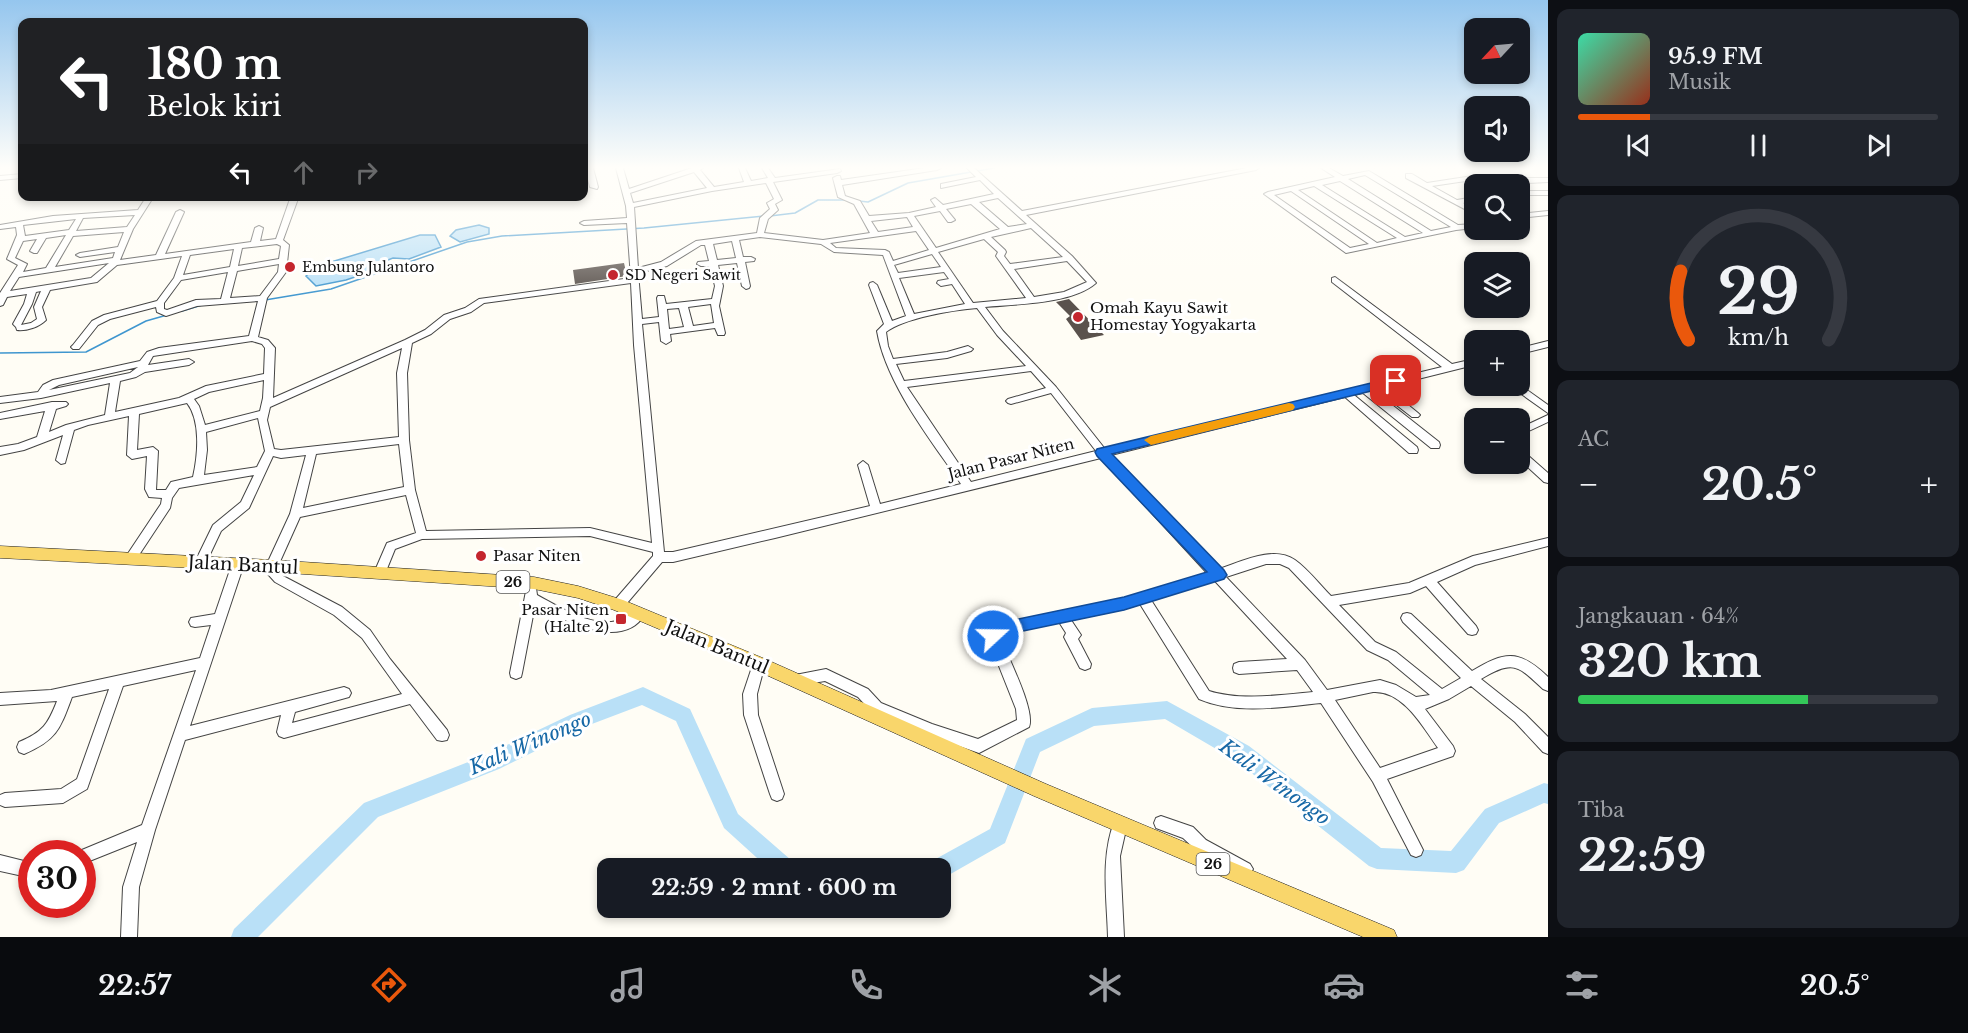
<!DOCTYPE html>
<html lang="id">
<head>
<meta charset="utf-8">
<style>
	body { margin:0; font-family:"Libre Baskerville",serif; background:#20242c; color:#f1f3f6; height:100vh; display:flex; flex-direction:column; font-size:22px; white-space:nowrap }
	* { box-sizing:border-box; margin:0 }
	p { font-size:20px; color:#9ea1a6 }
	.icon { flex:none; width:33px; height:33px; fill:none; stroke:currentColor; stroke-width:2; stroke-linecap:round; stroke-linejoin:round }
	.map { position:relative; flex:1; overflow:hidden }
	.details { display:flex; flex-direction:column; gap:9px; padding:9px; background:#0d0f14; width:420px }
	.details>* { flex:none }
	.top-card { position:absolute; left:18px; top:18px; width:570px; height:183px; border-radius:12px; box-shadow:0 3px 9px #0003; background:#202124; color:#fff; overflow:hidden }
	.needle { width:39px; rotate:244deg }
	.controls { position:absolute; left:1464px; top:18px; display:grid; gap:12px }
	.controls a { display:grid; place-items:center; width:66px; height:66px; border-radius:12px; background:#171b24; box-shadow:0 3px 9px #0003; font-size:30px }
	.speed { position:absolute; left:18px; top:840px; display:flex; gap:12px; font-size:30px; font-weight:700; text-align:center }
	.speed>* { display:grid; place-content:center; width:78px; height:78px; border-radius:50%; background:#171b24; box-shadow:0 3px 9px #0003; line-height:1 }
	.speed .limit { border:9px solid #d22; background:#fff; color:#111 }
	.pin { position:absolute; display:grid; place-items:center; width:51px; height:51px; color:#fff; margin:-26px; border-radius:12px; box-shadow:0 3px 9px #0006 }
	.me { position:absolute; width:66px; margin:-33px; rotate:69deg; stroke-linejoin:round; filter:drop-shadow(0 0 4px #0008) }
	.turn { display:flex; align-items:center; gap:21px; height:126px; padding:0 30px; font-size:27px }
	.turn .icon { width:78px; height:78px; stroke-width:2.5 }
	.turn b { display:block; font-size:42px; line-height:51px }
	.lanes { display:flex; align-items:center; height:57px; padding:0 30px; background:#0003; justify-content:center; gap:30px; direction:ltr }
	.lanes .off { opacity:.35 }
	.big { font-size:45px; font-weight:700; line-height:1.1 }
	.details .widget { flex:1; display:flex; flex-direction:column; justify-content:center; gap:9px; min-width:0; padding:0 21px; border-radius:12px; background:#20242c }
	.details .dial { align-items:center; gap:0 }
	.dial svg { height:156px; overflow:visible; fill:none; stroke:#363941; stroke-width:7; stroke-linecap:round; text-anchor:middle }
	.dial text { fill:#f1f3f6; stroke:none }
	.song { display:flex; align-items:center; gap:18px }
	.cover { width:72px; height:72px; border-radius:9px; background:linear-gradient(135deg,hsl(160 70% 55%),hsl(10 70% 35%)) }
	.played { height:6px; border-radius:3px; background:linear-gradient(90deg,#ea580c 20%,#363941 20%) }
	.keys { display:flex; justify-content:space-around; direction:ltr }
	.heat { display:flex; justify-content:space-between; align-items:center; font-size:33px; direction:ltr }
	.charge { height:9px; border-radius:4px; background:linear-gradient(90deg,#34c759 64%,#363941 0) }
	.trip { position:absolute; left:597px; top:858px; width:354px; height:60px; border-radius:12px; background:#171b24; box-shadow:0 3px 9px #0003; font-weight:700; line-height:60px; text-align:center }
	.menu { display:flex; height:96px; justify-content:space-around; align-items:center; background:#090b0e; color:#9ea1a6 }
	.menu .icon { width:42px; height:42px }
	.menu .current { color:#ea580c }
	.menu b { font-size:27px; color:#f1f3f6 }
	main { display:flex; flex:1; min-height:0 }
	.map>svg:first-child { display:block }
</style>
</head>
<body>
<main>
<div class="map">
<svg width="1548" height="937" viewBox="0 0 1548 937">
	<rect width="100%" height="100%" fill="#fffdf5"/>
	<path fill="#b9e0f7" stroke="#3f96cf" stroke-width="1.5" d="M479,225L489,228V234L460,242L450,236L456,230Z
		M420,235H435L441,247L409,259L393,258L380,263L376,270L346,280L316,286L306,276L318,266Z"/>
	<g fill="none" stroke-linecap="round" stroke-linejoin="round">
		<path stroke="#3f96cf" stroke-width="1.5" d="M859,201L868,202L908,183L994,168
			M770,216L795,213L818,200H845
			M265,300L331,289L467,242L502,236L644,228L764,216
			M182,311L202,305
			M0,353L86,352L146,321L167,315"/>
		<path fill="#b9e0f7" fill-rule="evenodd" d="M643,687L690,709L738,814L791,860L794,868H768L724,828L676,721L642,705L584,727L499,769L378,817L258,937H231L234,929L364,803L486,755L570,715Z
			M1167,701L1249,746L1381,848L1451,851L1485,809L1544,783L1548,784V804L1544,803L1499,823L1464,870L1456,873L1377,869L1369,866L1235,760L1165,719L1094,726L1040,752L1005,843L940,880V868H929L932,861L990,829L1026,739L1092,708Z"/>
	</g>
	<path fill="#5a524d" d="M624,263L627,276L575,284L573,270Z
		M1069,299L1104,335L1081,340L1066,319L1070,316L1056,302Z"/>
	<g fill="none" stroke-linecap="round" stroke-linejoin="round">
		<g stroke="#444" stroke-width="2">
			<path id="minor" d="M585,168H593L598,187L597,189L590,187Z
				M616,168H623L629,189L692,168H703L700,170L714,187L744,182L739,168H745L751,181L768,178L762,168H768L775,178L840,169L841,171L837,173L773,182L782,200L775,204L778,210L768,219L764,233L823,240L870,233L854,204L838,197L833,178L837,176H840L841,180L925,168H941L937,170L842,185L845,196L860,201L869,216L909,213L936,207L931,200L935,198L943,205L994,194L980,180L941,188V184L976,177L967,168H974L1022,211L1247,168H1259L1256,170L1026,215L1072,256L1096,283C1072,304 1017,304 985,307L1003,331L1056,387L1105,449L1442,367L1332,282V278L1335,277L1452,364L1474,359V365L1386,387L1418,413L1420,415L1418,417H1412L1376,389L1373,390L1439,442L1440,445L1439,448H1431L1363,393L1354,395L1417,447L1418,450L1417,453H1409L1345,397L1111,455L1219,569C1241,562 1273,545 1295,560C1308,569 1320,585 1331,596L1409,583L1473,556L1548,538V546L1475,565L1437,582L1476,626L1478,630L1476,634L1472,635L1468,634L1426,586L1410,593L1339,605L1375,642L1396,652L1442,689L1461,678L1403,622L1401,618L1403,614L1407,613L1411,614L1472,671C1505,651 1519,649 1548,677V691L1543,689C1518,666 1514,659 1481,679L1525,714L1548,737V754L1543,752L1515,722L1471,686L1449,699L1425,709L1453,746L1455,751L1453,756L1387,779L1423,850L1421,855L1416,857L1411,855L1373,782L1321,703C1283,707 1236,715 1199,699L1140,604L1124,609L1071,620L1081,635L1078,639L1091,664L1090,668L1085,670L1080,668L1064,637L1066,633L1059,622L1003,634L1000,637C1007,655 1036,711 1029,727L979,753L931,736L871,711L858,697L825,681L795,686L790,684L789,680L790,676L826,669L868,689L881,703L932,724L978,739L1017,720L1016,709L987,636L995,625L1124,599L1207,573L1101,458L775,538L673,562H662L622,609L618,610L614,609L612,605L614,601L653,556V552L590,536L422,539L395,549L384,576L380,578L376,576L374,573L387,543L416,533L406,495L300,517L278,566V570L283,576L342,607L370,630L390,659L447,730L449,735L447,740L442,741L437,740L410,704L284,738L279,736L277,732L281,715L185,740L155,830L139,887L137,937H121L123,887L137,842L82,864V854H76L77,852L142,825L196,670L123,686L87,789L63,803L5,807L0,805V795L5,793L61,789L77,779L109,689L72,697C60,729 57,740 24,754L19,752L17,747L19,742C43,732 48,724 57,701L0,705V693L51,690L200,658L211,625L195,627L191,626L189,622L191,618L215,614L232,564L234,561L238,559L242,561L244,564L190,726L344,687L349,689L351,693L349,697L295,712L292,723L402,694L362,638L334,615L275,582L266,572V566L290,514L306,455L281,458L273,456L249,508L221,531L205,565L201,567L197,565L195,562L213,525L241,502L254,475L179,488L172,498L170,508L135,561L131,563L127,561L125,558L161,504L162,498L149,497L145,489L147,456L132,459L127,455L129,416L88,425L74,430L65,463L61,464L56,460L63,435L24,450L0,455V447L18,444L37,437L45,411L0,419V413L52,402H66L68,404L66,406L56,409L49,432L66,425L105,415L110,383L41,398L0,403V397L38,392L43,385L53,380L140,361L147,352L159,348L249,336L258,301L197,306L166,316L157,312L156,307L110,319L98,325L79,349H73L71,347L73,345L92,321L104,315L157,301L174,278L182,256L117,265L97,282L50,290L42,307L46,320C39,327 27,331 17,330L16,327L13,324L24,304L27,294L7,297L3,305L0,306V293L18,265L7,259L17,235L16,227L0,229V225L53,216L138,210L147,196H154L133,229L120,260L156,255L176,212L180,210L184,212L165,254L251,242L255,228L259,226L263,228L260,241L276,239L291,196H299L283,240L289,245L286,272L267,298L258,337L268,340L275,348L273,398L405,340L425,330L444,315L465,308L479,299L631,278L627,223L584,225L580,223L584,221L627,218L626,206ZM694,172L707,188L633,203L630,193ZM766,183L774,199L767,203L770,209L760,218L757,233L696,241L661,262L638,268L634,207L712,191ZM998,198L1027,224L1008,227L979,202ZM971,204L1000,229L936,248L914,216L940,211L948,222H951L955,220L946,209ZM135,215L127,227L76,231L83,218ZM907,217L913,227L878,232L871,221ZM76,219L69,230L25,236L23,225ZM1031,228L1063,257L1010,264L1004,256L1006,252L1005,250L991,237ZM916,231L929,250L893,261L889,252L885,250L836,248L830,243ZM124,232L118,247L80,253L76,255L80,257L115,252L113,258L55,267L73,236ZM66,235L46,268L23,272L27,264L15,258L23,241L37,239L30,251L34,253H37L46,238ZM760,237L821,244L834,252L883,255L906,316L892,321L877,285L873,282L870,283L869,285L884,324L877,331C886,384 931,440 961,484L880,504L868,465L863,461L858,465L870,506L673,552H664L642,324L659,322L661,341L666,344L671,341L670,334L715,328L718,335H724L725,333L719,306L723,286L718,265L737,263L742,286L746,289L749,288L750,286L745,262L754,261L755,259L751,257H743L739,240ZM984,239L998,252L996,256L1026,298L973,303L938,252ZM732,241L736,258L717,260L713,244ZM277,244L281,246L279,259L238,266L242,248ZM701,245H705L709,261L698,262L697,264L701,266H710L715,286L712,299L666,304L664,296H658L657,298L659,317L642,319L638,273L667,266ZM234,249L230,267L183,275L190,255ZM932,254L941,267L898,273L894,265ZM1067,261L1087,282L1064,292L1034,297L1014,269ZM109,263L91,278L10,291L19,277ZM279,264L278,272L260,296L230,298L237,271ZM228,272L221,299L196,300L167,310L164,309V303L181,280ZM944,272L949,279L938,281L937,283L941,286L952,284L965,304L914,314L899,278ZM631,283L634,345L652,543L590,528L426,531L415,490L409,440L407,373L412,343L431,334L450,319L471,312L484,303ZM41,291L34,307L37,319L31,323L21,325L32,304L36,292ZM711,304L714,323L693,326L688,307ZM679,308L684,327L669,329L667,309ZM977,308L997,335L1026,366L904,381L896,364L947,358L971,351L973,349L968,346L947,352L893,359L888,346L886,332C904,318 953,310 977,308ZM252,341L262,344L265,348L264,374L206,386L179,398L115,412L120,381L136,377L145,372L189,365L194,362L189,359L148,365L153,356ZM402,348L397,373L399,437L281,450L274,449L267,420L270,407ZM138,367L130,373L49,390L59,385ZM1031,371L1046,388L1008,399L1006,401L1008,403L1011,404L1051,393L1096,451L971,482L907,387ZM264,380L263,398L260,411L205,425L199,406L194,399L209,392ZM187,403C201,421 198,455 193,477L171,482L166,490H156L158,451L153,447L137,450L139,414ZM258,418L265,451L257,467L204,475L207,450L206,432ZM399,444L404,487L303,508L316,454ZM1266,564H1280L1289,568L1367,650L1388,660L1430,695L1416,697L1396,685L1380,680L1327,690L1305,660L1226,577ZM1214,580L1287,659L1239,662L1234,664L1233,668L1234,672L1239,674L1297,670L1313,692C1282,695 1239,701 1209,691L1151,600ZM1373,692C1403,690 1423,727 1438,748L1380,768L1335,700Z
				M1321,168H1329L1343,176L1369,171L1458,225L1474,224V228L1456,230L1346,253L1264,194L1268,192L1335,177ZM1365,175L1451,227L1431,231L1348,179ZM1340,181L1423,233L1405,237L1322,185ZM1314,186L1397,238L1377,243L1298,190ZM1291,191L1369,244L1350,248L1274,195Z
				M22,174V178L0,180V176Z
				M1406,174H1412L1427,183L1479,175L1528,178H1548V182L1528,183L1479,179L1432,186L1457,200L1474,197V201L1463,203L1474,209V214L1406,178Z
				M1520,191H1548V195H1520Z
				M1548,211V215L1520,218V214Z
				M1548,341V347L1520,354V348Z
				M1520,385L1548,405V413L1510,386Z
				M1548,415V422L1520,435V428Z
				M1520,451L1524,452L1548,473V483L1544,482L1520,460Z
				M532,586L536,588L537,595C559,607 597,631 623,619C629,616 633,611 639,609L643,610L645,614C623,652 562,620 535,605L522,673L521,677L516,679L511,677L510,673L526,591L528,588Z
				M759,658L764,660L765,664L757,694L758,715L784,794L782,799L777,801L772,799L770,794L744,715L743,694L753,664L754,660Z
				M1161,816L1193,827L1206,840L1250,864L1253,869L1250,874L1245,877L1240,874L1196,850L1183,838L1156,828L1154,823L1156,818Z
				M1120,818L1125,820L1127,825L1120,856L1124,937H1108C1107,899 1100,856 1115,820Z
				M0,855L32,863V878L0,871Z"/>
		</g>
		<g stroke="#222" stroke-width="1">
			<path id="major" d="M0,546L272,560L534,577L578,586L623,600L765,659L1046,784L1394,930L1397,937H1363L1034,796L753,669L614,610L578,598L534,589L272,572L0,558Z"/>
		</g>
		<use href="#minor" fill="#fff" fill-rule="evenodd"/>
		<use href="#major" fill="#f9d66b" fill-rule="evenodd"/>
	</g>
	<linearGradient id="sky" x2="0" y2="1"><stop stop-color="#95c6ee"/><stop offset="0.56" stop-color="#fffefa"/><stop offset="1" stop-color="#fffefa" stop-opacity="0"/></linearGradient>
	<rect width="1548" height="299" fill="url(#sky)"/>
	<path fill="#1a73e8" stroke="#114b97" stroke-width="1.5" d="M1396,377L1400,378L1402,381L1400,384L1112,454L1224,570L1227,575L1224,579L1124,610L1004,635L993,643L987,641L985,636L993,625L999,623L1124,597L1207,572L1097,456L1095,452L1097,449Z"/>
	<path fill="#f59e0b" d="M1289,403L1293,404L1295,407L1293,410L1151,445L1144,440L1151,436Z"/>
	<g fill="#c4262e" stroke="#fff" stroke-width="2">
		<circle cx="290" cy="267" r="6"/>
		<circle cx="613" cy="275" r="6"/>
		<circle cx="1078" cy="317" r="6"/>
		<circle cx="481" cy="556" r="6"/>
		<rect x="615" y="613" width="12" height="12" rx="3"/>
	</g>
	<g text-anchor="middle" stroke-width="6" stroke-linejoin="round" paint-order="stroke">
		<g font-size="14" fill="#111" stroke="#fff" text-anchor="start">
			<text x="302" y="272">Embung Julantoro</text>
			<text x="625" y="280">SD Negeri Sawit</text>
		</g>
		<g fill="#fff" stroke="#585858" stroke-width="1.5">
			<rect x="496.5" y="571" width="33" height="22" rx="4.5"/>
			<rect x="1196.5" y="853" width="33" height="22" rx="4.5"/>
		</g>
		<g font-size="14" font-weight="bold" fill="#111">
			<text x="513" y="587">26</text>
			<text x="1213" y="869">26</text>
		</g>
		<g font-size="15" fill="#111" stroke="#fff" text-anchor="start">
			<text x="1090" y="313">Omah Kayu Sawit<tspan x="1090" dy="17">Homestay Yogyakarta</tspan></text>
			<text x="493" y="561">Pasar Niten</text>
			<text x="609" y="615" text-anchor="end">Pasar Niten<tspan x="609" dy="17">(Halte 2)</tspan></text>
		</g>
		<g font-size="15" fill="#111" stroke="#fff">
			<text transform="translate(1011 459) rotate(-14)" y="5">Jalan Pasar Niten</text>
		</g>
		<g font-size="18" fill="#111" stroke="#fff">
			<text transform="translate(243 565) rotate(3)" y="6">Jalan Bantul</text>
			<text transform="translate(717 647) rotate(23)" y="6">Jalan Bantul</text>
		</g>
		<g font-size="20" font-style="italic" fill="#1768a6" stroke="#fff">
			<text transform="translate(530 743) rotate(-23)" y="7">Kali Winongo</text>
			<text transform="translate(1275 782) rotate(36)" y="7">Kali Winongo</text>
		</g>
	</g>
</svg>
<div class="controls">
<a><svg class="needle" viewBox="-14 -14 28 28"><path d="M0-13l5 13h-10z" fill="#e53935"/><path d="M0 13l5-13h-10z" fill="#9ea1a6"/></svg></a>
<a><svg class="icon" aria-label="sound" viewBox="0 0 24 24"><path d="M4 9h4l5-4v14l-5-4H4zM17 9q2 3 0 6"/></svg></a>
<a><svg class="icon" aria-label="search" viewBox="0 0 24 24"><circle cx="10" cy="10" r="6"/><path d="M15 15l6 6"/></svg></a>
<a><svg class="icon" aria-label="layers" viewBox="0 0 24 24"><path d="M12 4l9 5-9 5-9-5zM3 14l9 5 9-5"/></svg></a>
<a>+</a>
<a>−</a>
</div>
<div class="speed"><div class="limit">30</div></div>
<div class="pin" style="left:1396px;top:381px;background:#d93025"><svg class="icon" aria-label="arrive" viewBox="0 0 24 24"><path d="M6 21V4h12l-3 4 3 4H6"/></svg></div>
<svg class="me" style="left:993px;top:636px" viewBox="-20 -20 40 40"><circle r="17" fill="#1a73e8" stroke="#fff" stroke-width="3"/><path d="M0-11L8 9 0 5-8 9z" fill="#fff"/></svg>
<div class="trip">22:59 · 2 mnt · 600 m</div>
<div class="top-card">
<div class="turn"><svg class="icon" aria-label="left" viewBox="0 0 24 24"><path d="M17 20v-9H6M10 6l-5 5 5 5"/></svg><div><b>180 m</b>Belok kiri</div></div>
<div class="lanes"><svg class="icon" aria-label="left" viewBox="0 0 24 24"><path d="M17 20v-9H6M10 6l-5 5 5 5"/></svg><svg class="icon off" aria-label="ahead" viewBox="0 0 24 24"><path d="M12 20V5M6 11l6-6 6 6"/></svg><svg class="icon off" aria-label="right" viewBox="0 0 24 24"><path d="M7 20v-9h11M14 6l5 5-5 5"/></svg></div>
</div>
</div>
<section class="details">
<div class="widget">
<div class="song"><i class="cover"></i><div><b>95.9 FM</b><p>Musik</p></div></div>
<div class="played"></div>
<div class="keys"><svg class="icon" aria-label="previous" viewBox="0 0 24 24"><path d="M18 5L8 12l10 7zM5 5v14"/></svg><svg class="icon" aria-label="pause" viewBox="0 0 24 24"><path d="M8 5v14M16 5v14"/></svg><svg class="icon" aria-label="next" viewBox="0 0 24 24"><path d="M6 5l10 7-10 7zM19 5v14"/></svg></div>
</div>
<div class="widget dial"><svg viewBox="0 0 100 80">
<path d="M14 69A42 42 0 1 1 86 69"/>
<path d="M14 69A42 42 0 0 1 10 34" stroke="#ea580c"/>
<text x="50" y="56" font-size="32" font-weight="700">29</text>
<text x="50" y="72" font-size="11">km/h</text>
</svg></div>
<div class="widget"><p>AC</p>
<div class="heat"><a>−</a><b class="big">20.5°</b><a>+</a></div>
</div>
<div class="widget"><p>Jangkauan · 64%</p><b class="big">320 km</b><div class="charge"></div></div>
<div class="widget"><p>Tiba</p><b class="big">22:59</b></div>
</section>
</main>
<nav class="menu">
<b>22:57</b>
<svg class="icon current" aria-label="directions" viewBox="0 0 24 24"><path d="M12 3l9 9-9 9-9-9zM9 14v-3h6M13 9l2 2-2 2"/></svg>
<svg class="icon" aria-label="music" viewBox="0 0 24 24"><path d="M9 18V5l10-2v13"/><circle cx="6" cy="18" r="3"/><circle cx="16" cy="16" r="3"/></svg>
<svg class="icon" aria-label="phone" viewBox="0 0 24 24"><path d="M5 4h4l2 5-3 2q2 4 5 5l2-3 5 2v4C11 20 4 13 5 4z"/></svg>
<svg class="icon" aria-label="climate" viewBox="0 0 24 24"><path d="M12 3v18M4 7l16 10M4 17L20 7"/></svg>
<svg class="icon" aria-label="car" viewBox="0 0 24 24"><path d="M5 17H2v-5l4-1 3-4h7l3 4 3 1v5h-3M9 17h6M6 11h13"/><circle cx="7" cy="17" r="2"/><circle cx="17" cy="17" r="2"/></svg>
<svg class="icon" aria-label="filters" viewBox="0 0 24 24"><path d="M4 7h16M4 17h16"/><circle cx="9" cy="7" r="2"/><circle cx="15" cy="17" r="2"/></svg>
<b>20.5°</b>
</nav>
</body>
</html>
